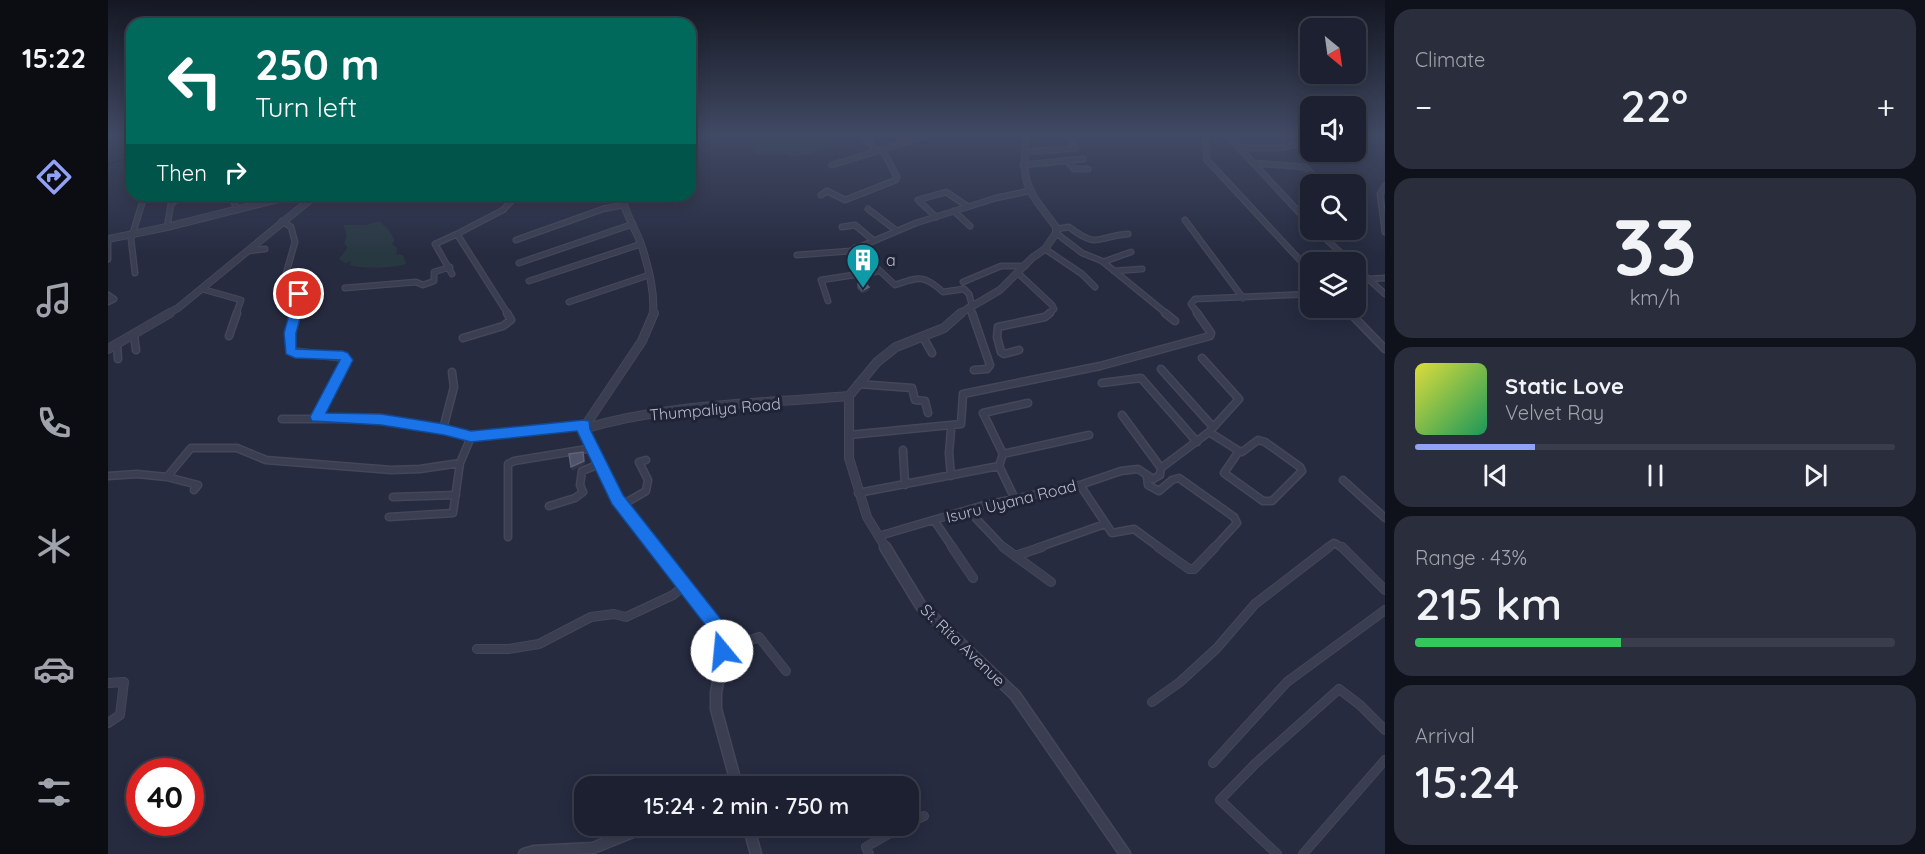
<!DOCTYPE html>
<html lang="en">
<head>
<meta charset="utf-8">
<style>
	body { margin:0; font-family:Quicksand,sans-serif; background:#292d3c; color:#f1f3f6; height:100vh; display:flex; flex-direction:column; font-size:22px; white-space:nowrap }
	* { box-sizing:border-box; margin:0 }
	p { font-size:20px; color:#a0a3ab }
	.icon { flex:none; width:33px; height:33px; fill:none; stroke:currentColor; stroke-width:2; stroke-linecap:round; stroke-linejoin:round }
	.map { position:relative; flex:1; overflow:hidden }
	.sheet { display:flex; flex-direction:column; gap:9px; padding:9px; background:#0f121a; width:540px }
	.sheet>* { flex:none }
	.guide { position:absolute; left:18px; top:18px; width:570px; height:183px; border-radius:18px; box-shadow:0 3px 15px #0003,0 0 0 2px #3a3e4c; background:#00695c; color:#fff; overflow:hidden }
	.needle { width:39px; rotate:151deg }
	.fabs { position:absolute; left:1192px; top:18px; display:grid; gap:12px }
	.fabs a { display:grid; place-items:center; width:66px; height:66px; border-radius:12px; background:#1c2030; box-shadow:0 3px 15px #0003,0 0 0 2px #3a3e4c; font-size:30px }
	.speed { position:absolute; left:18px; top:758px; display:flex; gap:12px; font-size:30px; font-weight:700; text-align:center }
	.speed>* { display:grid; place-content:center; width:78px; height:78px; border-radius:50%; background:#1c2030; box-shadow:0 3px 15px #0003,0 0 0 2px #3a3e4c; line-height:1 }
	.speed .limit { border:9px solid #d22; background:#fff; color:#111 }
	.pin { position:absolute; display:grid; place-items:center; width:51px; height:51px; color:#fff; margin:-26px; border:3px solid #fff; border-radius:50%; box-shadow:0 2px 6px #0007 }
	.me { position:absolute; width:66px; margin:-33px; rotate:343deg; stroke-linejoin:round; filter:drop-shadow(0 0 4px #0008) }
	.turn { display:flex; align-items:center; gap:21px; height:126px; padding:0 30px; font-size:27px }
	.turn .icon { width:78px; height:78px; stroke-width:2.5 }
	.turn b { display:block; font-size:42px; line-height:51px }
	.then { display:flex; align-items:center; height:57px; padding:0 30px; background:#0003; gap:12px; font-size:22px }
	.big { font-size:45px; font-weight:600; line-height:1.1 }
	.sheet .widget { flex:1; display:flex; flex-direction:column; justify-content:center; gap:9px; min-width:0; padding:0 21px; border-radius:18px; background:#292d3c }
	.sheet .dial { align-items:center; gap:0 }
	.dial b { font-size:78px; line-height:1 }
	.song { display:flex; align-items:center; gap:18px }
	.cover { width:72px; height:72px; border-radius:9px; background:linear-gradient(135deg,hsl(60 70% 55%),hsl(150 70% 35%)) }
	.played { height:6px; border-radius:3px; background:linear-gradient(90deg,#91a1f5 25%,#3a3e4c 25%) }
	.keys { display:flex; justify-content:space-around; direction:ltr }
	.heat { display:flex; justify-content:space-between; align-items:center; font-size:33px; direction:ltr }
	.charge { height:9px; border-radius:4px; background:linear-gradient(90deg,#34c759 43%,#3a3e4c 0) }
	.trip { position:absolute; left:466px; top:776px; width:345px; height:60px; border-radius:18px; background:#1c2030; box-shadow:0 3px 15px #0003,0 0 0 2px #3a3e4c; font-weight:600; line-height:60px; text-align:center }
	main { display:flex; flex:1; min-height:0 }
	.tab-bar { display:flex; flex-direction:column; width:108px; justify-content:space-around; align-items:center; background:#0b0d13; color:#a0a3ab }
	.tab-bar .icon { width:42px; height:42px }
	.tab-bar .selected { color:#91a1f5 }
	.tab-bar b { font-size:27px; color:#f1f3f6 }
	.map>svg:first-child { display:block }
</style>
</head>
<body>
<main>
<nav class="tab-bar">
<b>15:22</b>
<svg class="icon selected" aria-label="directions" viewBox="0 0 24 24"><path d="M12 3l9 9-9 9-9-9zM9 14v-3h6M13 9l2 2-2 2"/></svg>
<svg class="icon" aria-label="music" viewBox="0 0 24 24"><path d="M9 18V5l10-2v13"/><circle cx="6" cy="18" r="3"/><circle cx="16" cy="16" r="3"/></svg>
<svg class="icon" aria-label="phone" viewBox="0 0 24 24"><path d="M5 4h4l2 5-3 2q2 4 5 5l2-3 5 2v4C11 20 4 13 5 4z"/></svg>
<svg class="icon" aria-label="climate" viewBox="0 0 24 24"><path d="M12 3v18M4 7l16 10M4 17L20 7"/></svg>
<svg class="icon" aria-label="car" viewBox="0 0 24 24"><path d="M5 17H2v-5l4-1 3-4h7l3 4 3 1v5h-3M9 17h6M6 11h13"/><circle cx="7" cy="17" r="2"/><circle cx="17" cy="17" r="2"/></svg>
<svg class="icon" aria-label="filters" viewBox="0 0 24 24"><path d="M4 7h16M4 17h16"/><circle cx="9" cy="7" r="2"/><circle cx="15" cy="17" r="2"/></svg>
</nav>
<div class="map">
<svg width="1277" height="854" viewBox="0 0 1277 854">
	<rect width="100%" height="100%" fill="#262b40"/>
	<path fill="#283841" d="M675,136H726V139L703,154L684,157L674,153L649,155L644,148V140L647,139H671Z
		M271,221L280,229L287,240L284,244L289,248L288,254L295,255L298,264C287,268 253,269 242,265L243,261L237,263L231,259L240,247L236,244L239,235L235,225H258Z"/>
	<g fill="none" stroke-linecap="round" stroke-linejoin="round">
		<path stroke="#19203e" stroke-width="1.5" d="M0,164L24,157"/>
		<g stroke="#444759" stroke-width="7">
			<path id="minor-far2" d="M755,136L769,151
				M1097,136L1099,160L1203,272
				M1120,136L1188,209
				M582,143H588
				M1132,148H1171L1186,145
				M917,152L968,148L960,136
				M959,160L966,169H980
				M1145,163L1197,167L1214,184
				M724,165L818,136
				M915,165L975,159
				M1277,186L1272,194L1277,232
				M123,195L129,210
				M152,195L154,203
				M713,195L719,191L737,200L788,180L789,177L774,149
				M760,209L789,231
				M1203,209H1188L1203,225
				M846,211L862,226
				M828,217L810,200L838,192L859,206
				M1077,220L1135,298
				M174,221L183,227L187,242L173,291L192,296L187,314
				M59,227L63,204L73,196
				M734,227L747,225L766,241
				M948,229L961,227C991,250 989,236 1020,234
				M1208,230L1243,262
				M948,233L974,253L994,261L1059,314
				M408,240L495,209L515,205
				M0,243V259
				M937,249L974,274L987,287
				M140,251L157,249
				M689,255L742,251L808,223L888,198L921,191
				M995,262L1023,252
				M411,263L525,224
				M1248,268L1277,294
				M772,271L787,285C811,277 815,274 835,292L856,289L861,294L864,305
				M1006,271L1034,269
				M27,273L23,239L35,200
				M910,273L944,305L946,309L940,314
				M344,274L327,244L349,234
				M1261,279L1277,278
				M421,281L533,244
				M855,282L893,266H917
				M237,288L308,282L315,285L326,281V272L342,267
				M94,289L133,300L128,314
				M0,295L6,299L0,302
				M720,301L713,280L772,271L747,248
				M461,302L541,275
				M861,307L865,314
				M1237,308L1243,314
				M400,314L349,234L395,210L409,195
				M1090,314L1083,304L1087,299L1203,294"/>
		</g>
		<g stroke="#444759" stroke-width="9">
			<path id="minor-far1" d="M187,313L182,333V351L238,358L208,417
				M864,313L882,365L879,369L866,370
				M1057,313L1067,321
				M1242,313L1277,349
				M26,335L28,350
				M121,336L129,313
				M815,337L824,353
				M355,338L395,326L403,320L399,313
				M9,344L10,359
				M911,350L896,354L893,352L889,337L890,327L937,317L942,313
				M1094,358L1131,399L1101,432
				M1053,369L1105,427
				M994,383L1033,378L1089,442
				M750,384L804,388L807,400L817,401L820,413
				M1014,415L1053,468
				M174,419H273L335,429L363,437L476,425
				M335,429L346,387L344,372
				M843,430L841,453L843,476
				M741,435L853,424L855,394L992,366L1102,336L1103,333L1089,313
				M1150,440L1157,442L1192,467L1194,471L1164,501H1155L1116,473L1131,451L1134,452Z
				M795,450L797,485
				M895,454L875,413L920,403
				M891,466L907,499
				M0,476L29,474L59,477L83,448H129L158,460L283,470L312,469L352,463L363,437
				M59,477L90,485L86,490
				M1039,477L1040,485L1051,491L1064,480L1071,478L1126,517L1129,523L1106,548
				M1235,480L1277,518
				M972,485L1004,533L1026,529L1052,548
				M750,493L891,466L895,454L981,435
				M285,497L348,495
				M514,505L538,491L540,480L531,462L538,460
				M441,506L467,498L475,492L472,485L474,471L492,464
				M860,510L896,548
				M281,517L345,513L352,463
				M826,520L845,548
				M771,536L873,506L972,485L1013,471L1030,469L1045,479L1052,475L1053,468L1101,432L1131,451
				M400,537V464L406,461L485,448
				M929,548L997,524
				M1219,548L1226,543L1235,548"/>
		</g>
		<g stroke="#444759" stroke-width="10">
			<path id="minor" d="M844,547L865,578
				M895,547L943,582
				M1050,547L1081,569H1086L1107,547
				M1234,547L1277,590
				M907,556L934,547
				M369,649H400L431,644L483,617L506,614L518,617L565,595L577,585
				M614,651L651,637L678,671
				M0,683L16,682L12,715L0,723
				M1044,702L1072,682L1109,648L1147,604L1221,547
				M1105,763L1179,682L1277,610
				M801,823L816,816
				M761,854L758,847L796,825
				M1169,854L1112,800L1147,764L1231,689L1252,705L1277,730
				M1195,854L1277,760"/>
		</g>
		<g stroke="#444759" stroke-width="8">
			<path id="tertiary-far2" d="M514,195C516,213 527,227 533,244C540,265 547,292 545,314
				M0,239L59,227L186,195
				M59,314L70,308L208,195
				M851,314L892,290L924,258L937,249L948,233V227C919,188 913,186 918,136"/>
		</g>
		<g stroke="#444759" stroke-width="10">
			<path id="tertiary-far1" d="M0,349L62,313
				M475,429L510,500L548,548
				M475,429C562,403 651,404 741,396
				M475,429L534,341L546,313
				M778,548L759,517L741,458V396L769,362L788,347L836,328L853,313"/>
		</g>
		<g stroke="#444759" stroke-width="13">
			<path id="tertiary" d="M546,547L606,623L615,655L608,693V709L629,786
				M777,547L813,606L907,695L1017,854
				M640,825L648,854
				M416,854L426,851L485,848L542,825"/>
		</g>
		<use href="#minor-far2" stroke="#3a3e50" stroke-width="4.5"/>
		<use href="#minor-far1" stroke="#3a3e50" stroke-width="6"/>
		<use href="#minor" stroke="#3a3e50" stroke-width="8"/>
		<use href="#tertiary-far2" stroke="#3a3e50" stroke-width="6"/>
		<use href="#tertiary-far1" stroke="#3a3e50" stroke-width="8"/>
		<use href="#tertiary" stroke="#3a3e50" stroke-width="10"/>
	</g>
	<path fill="#41475e" d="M750,284L761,287L760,291L754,293L749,288Z"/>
	<path fill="#31364d" d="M761,287L760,291L754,293L755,290Z
		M475,452L477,464L464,471L463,467Z"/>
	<path fill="#4e536a" stroke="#5e6379" stroke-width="1.5" d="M756,282L761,287L755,290L750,284Z
		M475,452L476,461L463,467L461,454Z"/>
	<linearGradient id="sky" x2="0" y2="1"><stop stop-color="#151823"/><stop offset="0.53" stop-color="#414a64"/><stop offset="1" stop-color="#414a64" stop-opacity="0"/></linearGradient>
	<rect width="1277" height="255" fill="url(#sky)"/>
	<path fill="#1a73e8" stroke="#114b97" stroke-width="1.5" d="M191,290L195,291L198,297L188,333V349L235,351L240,353L245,360L218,413L273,414L336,424L363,431L476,420L481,421L482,429L515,495L612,618L622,651L620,657L614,659L608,657L599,627L504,504L469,431L363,442L336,435L273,425L204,421L202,417L232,360L187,358L178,354L176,333L186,297L185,294Z"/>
	<defs>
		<g id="building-pin" transform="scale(1.725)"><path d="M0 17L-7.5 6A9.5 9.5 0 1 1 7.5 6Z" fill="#0f9aa8" stroke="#1f2335"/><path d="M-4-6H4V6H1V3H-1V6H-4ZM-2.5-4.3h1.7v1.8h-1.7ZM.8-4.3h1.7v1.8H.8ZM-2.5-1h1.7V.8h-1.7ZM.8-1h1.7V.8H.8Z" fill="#fff"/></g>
	</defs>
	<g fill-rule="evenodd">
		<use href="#building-pin" x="755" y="260"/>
	</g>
	<g text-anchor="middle" stroke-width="6" stroke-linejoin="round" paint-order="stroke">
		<g font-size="16" fill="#b7baca" stroke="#1f2335" text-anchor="start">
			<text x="778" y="266">a</text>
		</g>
		<g font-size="16" fill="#b7baca" stroke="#1f2335">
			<text transform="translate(607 409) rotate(-5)" y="6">Thumpaliya Road</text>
			<text transform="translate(903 501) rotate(-14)" y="6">Isuru Uyana Road</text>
			<text transform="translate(855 645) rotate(44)" y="6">St. Rita Avenue</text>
		</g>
	</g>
</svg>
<div class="fabs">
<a><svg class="needle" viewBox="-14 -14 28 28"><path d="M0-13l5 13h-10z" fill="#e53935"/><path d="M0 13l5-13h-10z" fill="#a0a3ab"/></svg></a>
<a><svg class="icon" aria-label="sound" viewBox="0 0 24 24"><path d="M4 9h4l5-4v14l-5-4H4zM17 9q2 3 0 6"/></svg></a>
<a><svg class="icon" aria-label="search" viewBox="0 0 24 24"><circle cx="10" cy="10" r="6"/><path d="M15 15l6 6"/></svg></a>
<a><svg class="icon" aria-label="layers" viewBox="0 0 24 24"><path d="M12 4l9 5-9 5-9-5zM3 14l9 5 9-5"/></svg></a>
</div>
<div class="speed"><div class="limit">40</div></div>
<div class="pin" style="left:191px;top:294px;background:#d93025"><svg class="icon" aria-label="arrive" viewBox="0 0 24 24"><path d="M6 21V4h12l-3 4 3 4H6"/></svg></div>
<svg class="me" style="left:614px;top:651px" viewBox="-20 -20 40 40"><circle r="19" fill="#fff"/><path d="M0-13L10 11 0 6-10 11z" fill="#1a73e8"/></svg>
<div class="trip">15:24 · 2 min · 750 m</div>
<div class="guide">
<div class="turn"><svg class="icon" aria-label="left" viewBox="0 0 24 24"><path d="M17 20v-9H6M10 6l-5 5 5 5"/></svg><div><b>250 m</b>Turn left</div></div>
<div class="then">Then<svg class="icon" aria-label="right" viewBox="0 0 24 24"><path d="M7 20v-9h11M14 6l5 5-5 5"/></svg></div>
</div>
</div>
<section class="sheet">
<div class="widget"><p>Climate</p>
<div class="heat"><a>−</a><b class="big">22°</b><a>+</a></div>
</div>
<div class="widget dial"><b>33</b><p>km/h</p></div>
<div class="widget">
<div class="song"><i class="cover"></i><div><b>Static Love</b><p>Velvet Ray</p></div></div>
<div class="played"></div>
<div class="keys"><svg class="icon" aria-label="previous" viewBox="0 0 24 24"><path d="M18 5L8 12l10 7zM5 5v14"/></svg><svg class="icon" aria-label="pause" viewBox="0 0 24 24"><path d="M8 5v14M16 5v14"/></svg><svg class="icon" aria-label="next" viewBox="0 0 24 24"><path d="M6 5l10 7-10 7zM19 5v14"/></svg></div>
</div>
<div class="widget"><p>Range · 43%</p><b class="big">215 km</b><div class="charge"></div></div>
<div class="widget"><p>Arrival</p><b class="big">15:24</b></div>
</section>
</main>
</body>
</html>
